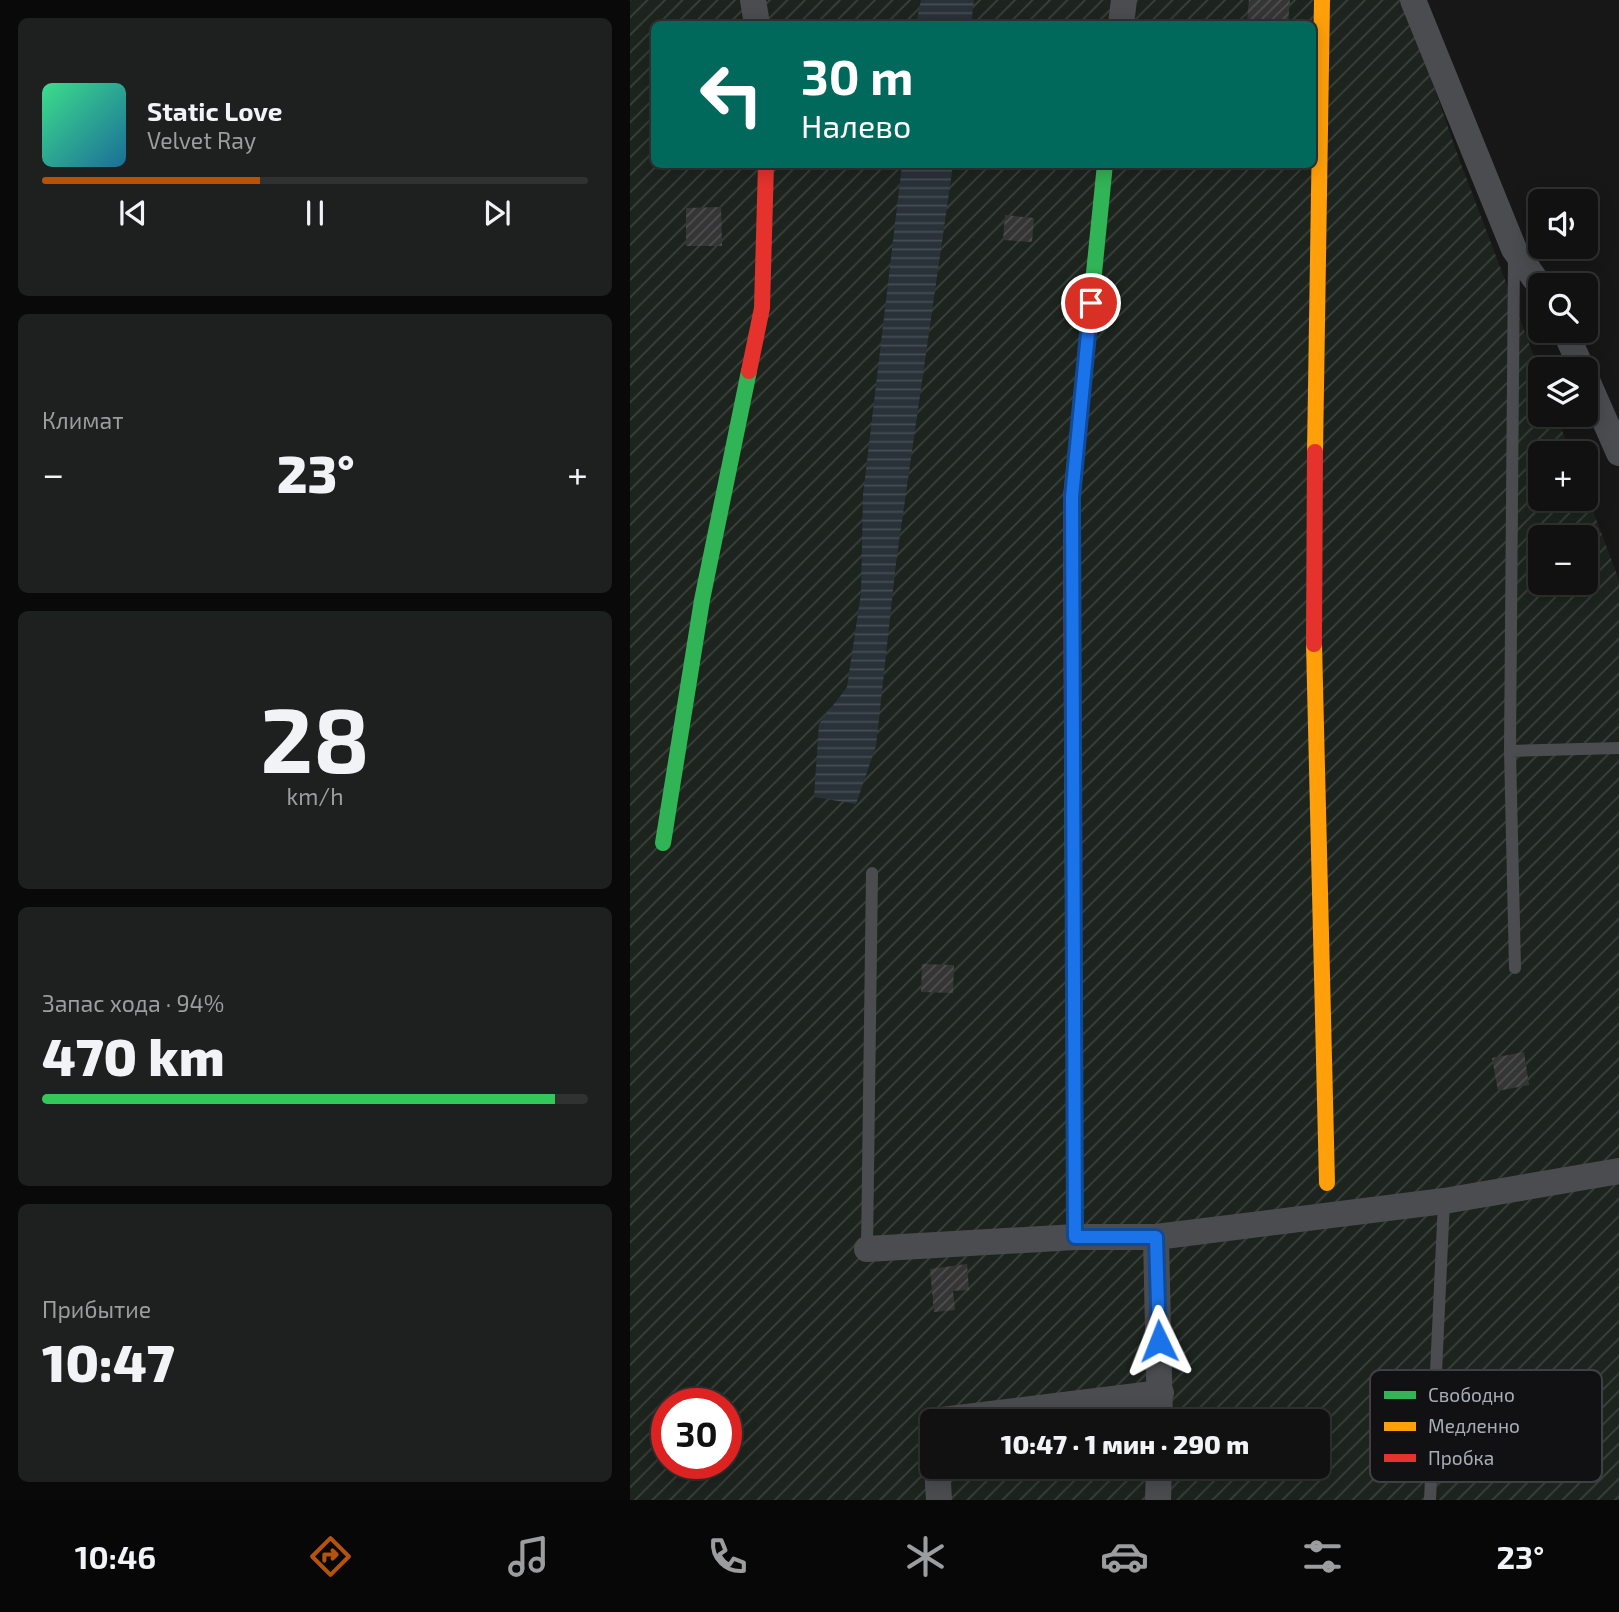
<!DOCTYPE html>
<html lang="ru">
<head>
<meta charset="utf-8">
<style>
	body { margin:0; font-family:"Exo 2",sans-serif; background:#1e1f1f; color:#f1f3f6; height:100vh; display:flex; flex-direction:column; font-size:26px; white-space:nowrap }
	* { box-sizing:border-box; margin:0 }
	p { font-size:23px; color:#9c9d9f }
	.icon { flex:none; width:38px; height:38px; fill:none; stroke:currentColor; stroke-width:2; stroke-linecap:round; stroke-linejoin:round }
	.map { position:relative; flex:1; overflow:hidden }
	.details { display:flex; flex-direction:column; gap:18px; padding:18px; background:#090909; width:630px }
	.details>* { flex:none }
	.top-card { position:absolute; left:21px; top:21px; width:665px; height:147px; border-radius:10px; box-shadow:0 4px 18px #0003,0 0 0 2px #303131; background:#00695c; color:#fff; overflow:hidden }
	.buttons { position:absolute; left:898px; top:189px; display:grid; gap:14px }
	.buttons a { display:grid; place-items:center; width:70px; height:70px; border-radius:10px; background:#111; box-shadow:0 4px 18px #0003,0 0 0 2px #303131; font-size:35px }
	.speed { position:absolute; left:21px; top:1388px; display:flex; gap:14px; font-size:35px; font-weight:700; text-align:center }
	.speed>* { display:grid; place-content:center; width:91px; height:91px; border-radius:50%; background:#111; box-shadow:0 4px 18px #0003,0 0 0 2px #303131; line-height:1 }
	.speed .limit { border:10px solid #d22; background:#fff; color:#111 }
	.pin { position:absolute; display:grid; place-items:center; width:60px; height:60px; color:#fff; margin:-30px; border:4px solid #fff; border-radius:50%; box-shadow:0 2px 7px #0007 }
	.me { position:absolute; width:77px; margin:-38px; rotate:358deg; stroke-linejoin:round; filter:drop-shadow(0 0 5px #0008) }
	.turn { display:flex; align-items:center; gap:24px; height:147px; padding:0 35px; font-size:32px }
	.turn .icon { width:91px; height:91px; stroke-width:2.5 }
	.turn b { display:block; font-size:49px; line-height:60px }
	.big { font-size:52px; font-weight:800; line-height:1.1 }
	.details .widget { flex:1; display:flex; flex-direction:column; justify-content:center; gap:10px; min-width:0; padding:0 24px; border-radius:10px; background:#1e1f1f }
	.details .dial { align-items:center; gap:0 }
	.dial b { font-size:91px; line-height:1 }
	.song { display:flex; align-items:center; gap:21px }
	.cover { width:84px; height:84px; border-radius:10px; background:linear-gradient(135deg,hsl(150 70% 55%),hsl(200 70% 35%)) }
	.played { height:7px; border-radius:4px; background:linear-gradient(90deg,#b45309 40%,#303131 40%) }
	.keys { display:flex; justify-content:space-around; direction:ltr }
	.heat { display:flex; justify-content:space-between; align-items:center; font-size:38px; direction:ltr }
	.charge { height:10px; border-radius:5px; background:linear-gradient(90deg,#34c759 94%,#303131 0) }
	.trip { position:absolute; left:290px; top:1409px; width:410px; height:70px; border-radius:10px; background:#111; box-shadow:0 4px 18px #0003,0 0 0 2px #303131; font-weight:800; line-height:70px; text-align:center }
	.menu { display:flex; height:112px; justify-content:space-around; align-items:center; background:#070707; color:#9c9d9f }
	.menu .icon { width:49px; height:49px }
	.menu .current { color:#b45309 }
	.menu b { font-size:32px; color:#f1f3f6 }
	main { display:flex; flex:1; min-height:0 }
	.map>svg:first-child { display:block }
</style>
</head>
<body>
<main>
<section class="details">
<div class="widget">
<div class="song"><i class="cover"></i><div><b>Static Love</b><p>Velvet Ray</p></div></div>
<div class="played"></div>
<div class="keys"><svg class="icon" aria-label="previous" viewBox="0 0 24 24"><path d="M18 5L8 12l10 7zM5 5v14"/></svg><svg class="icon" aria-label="pause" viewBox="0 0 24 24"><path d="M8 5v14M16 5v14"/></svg><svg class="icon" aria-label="next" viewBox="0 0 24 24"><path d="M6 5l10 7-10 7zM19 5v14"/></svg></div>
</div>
<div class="widget"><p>Климат</p>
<div class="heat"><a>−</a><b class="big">23°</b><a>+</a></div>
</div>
<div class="widget dial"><b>28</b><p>km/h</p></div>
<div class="widget"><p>Запас хода · 94%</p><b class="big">470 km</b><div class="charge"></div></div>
<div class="widget"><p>Прибытие</p><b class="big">10:47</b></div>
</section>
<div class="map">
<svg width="989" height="1500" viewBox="0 0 989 1500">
	<defs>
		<pattern id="garden-furrows" width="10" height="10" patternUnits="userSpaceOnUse" patternTransform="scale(1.75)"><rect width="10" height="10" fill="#1d241e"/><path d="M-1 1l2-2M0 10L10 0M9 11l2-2" fill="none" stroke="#3b413d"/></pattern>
		<pattern id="water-rules" width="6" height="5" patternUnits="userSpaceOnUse" patternTransform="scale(1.75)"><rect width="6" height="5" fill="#2a3239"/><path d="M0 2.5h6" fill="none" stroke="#464d54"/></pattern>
		<pattern id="building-hatch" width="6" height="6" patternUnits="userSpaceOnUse" patternTransform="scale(1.75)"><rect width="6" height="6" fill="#353536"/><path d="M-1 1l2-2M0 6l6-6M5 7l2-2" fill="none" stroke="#4f5051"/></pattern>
	</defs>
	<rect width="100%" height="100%" fill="#171717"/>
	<path fill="url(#garden-furrows)" fill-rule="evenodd" d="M0,0H774L828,156L910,372V415H926L941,453H910V499H956V492L989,580V1500H0ZM24,24H682V164H24ZM910,537H956V583H910ZM37,1404H96V1463H37ZM303,1421H688V1466H303Z"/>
	<path fill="url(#water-rules)" d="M291,0H344L341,24H286Z
		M272,165H323L266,563L246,746L226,804L184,797L189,724L217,687L231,593L233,495Z"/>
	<path fill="url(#building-hatch)" d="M619,0H660L658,24L617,21Z
		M91,207L92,246H56V208Z
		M375,215L404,218L402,242L373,240Z
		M292,964L324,965L323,993L291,992Z
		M894,1052L899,1085L868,1091L862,1058Z
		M337,1264L339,1290L323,1291L325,1310L304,1312L300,1269Z"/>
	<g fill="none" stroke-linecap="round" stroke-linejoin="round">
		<path stroke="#4b4c50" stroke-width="12" d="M884,256L880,751L885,968
			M880,751L989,748
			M237,1249L242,873
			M800,1500L814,1201"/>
		<path stroke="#4b4c50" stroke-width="26" d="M123,0L127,24
			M783,0L884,249L910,286
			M491,24L494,0
			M935,331L952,369
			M956,378L989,453
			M526,1237L530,1421
			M237,1249L445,1237H526L814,1201L989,1171
			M304,1421L531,1393
			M307,1466L309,1500
			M528,1500L529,1466"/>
		<path stroke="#30b455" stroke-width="16" d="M444,471L475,164
			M442,729L445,1237
			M33,843L72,600L119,371"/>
		<path stroke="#ff9f0a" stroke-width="16" d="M685,452L692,0
			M684,644L697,1183"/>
		<path stroke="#e5322d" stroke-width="16" d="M119,371L132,308L136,164
			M684,644L685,452
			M442,729L441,497L444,471"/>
	</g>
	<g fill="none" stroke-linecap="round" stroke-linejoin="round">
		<g stroke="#114b97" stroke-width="18">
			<path id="route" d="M461,303L442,497L445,1237H526L529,1341"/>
		</g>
		<use href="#route" stroke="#1a73e8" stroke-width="12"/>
	</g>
	<rect x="740" y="1370" width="232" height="112" rx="10" fill="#111113" stroke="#3e4045" stroke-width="2"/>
	<rect x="754" y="1391" width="32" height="8" fill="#30b455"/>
	<rect x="754" y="1422" width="32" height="9" fill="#ff9f0a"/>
	<rect x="754" y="1454" width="32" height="8" fill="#e5322d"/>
	<g font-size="19" fill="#a8adb8">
		<text x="798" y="1402">Свободно</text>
		<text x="798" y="1433">Медленно</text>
		<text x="798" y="1465">Пробка</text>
	</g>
</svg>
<div class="buttons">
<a><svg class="icon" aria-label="sound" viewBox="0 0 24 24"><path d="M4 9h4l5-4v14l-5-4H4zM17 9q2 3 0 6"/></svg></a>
<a><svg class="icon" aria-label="search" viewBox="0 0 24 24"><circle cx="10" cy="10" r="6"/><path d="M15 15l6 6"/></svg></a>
<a><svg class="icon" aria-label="layers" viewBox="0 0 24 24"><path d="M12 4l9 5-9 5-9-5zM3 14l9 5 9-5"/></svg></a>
<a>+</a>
<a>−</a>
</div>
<div class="speed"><div class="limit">30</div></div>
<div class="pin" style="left:461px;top:303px;background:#d93025"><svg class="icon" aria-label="arrive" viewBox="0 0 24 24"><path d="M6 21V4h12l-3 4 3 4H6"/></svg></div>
<svg class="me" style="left:529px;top:1341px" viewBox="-20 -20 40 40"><path d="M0-17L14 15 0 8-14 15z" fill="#1a73e8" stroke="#fff" stroke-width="4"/></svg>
<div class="trip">10:47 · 1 мин · 290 m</div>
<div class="top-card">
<div class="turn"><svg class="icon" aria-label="left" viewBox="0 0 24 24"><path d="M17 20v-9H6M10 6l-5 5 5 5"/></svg><div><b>30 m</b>Налево</div></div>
</div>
</div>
</main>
<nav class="menu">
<b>10:46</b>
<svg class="icon current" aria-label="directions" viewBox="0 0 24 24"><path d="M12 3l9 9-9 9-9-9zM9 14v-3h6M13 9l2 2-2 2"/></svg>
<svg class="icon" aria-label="music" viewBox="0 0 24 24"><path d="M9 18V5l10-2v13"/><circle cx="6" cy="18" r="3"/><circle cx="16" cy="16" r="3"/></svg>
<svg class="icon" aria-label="phone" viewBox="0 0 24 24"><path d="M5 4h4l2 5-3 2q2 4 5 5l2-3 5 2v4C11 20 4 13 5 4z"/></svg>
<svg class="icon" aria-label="climate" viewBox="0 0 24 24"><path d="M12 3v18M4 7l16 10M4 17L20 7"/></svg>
<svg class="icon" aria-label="car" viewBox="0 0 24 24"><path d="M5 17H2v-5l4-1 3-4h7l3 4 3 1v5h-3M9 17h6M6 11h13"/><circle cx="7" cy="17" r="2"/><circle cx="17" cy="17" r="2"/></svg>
<svg class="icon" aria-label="filters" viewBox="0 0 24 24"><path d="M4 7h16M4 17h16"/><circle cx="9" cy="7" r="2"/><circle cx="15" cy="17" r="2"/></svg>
<b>23°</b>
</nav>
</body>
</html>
